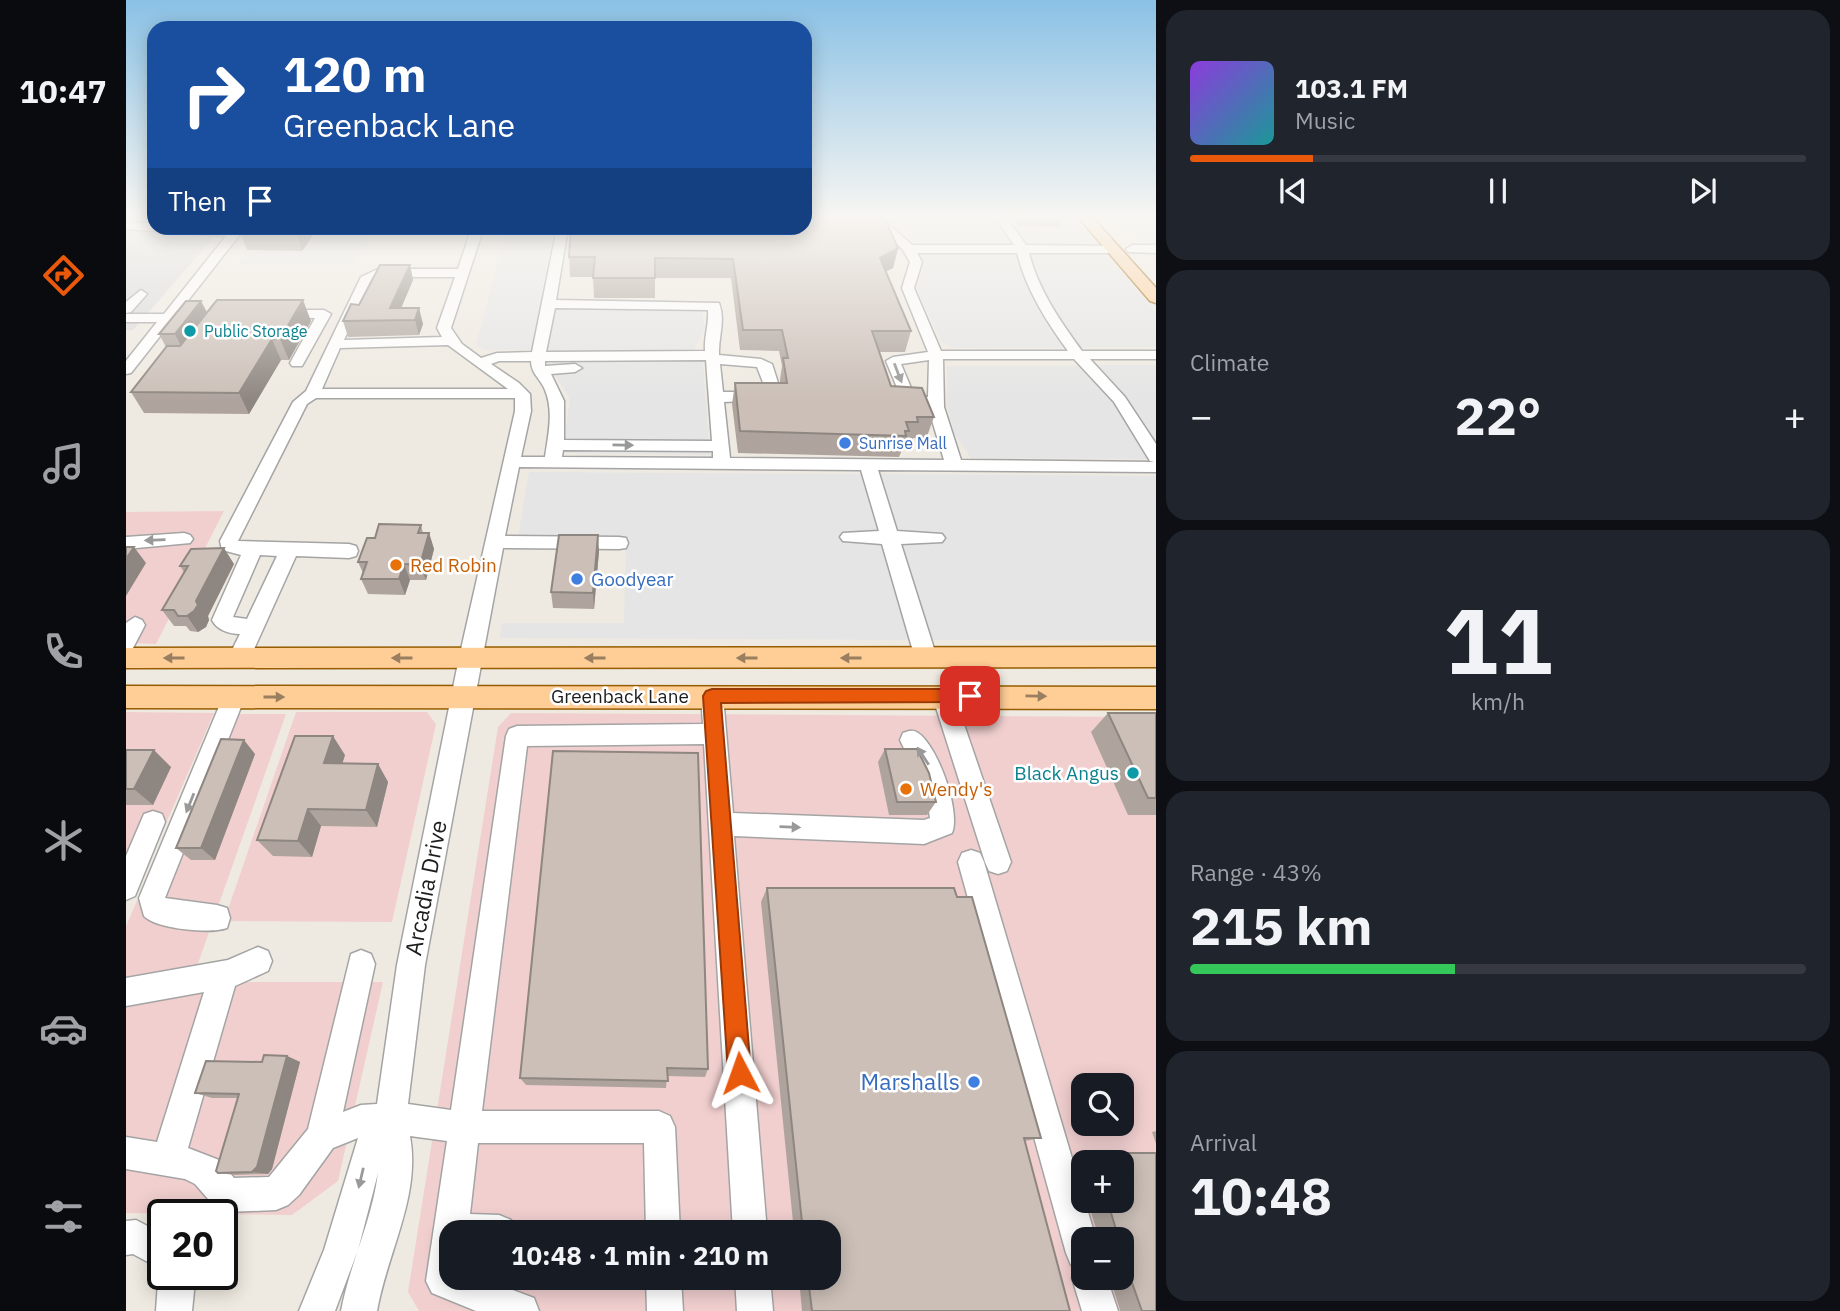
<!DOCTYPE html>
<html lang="en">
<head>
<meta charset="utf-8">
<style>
	body { margin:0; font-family:"IBM Plex Sans",sans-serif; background:#20242c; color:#f1f3f6; height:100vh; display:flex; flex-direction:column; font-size:26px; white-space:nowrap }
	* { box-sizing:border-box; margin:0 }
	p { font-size:23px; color:#9ea1a6 }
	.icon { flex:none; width:38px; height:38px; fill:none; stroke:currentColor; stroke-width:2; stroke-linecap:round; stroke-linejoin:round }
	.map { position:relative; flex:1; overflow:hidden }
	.details { display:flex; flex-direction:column; gap:10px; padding:10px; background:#0d0f14; width:684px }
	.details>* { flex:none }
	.guide { position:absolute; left:21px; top:21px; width:665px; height:214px; border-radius:21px; box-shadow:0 4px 18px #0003; background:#1a4fa0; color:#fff; overflow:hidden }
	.tools { position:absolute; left:945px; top:1073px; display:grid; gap:14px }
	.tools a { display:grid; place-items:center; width:63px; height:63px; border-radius:14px; background:#171b24; box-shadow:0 4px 18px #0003; font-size:35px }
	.speed { position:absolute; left:21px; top:1199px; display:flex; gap:14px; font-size:35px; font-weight:700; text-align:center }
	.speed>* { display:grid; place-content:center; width:91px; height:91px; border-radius:50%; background:#171b24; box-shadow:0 4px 18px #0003; line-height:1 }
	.speed .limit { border:4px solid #111; border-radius:10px; background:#fff; color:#111 }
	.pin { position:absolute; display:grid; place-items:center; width:60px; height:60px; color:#fff; margin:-30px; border-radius:14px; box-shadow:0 4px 10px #0006 }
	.me { position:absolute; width:77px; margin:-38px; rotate:356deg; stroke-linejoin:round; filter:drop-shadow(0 0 5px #0008) }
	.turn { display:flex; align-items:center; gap:24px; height:147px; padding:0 21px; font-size:32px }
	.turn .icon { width:91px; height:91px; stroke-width:2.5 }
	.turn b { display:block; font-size:49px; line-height:60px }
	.then { display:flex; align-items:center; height:66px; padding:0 21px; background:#0003; gap:14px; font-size:26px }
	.big { font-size:52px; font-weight:800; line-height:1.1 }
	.details .card { flex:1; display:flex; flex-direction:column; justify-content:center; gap:10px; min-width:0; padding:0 24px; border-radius:21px; background:#20242c }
	.details .dial { align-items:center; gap:0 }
	.dial b { font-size:91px; line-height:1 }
	.song { display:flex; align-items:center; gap:21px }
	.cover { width:84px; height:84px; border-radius:10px; background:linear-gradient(135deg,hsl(270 70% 55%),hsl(180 70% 35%)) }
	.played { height:7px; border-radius:4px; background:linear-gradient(90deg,#ea580c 20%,#363941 20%) }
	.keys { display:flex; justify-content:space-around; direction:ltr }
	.heat { display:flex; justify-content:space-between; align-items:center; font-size:38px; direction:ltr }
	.charge { height:10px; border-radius:5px; background:linear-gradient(90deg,#34c759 43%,#363941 0) }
	.trip { position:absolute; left:313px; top:1220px; width:402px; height:70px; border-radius:21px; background:#171b24; box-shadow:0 4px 18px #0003; font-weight:800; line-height:70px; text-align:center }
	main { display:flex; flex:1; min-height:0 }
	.tabs { display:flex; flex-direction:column; width:126px; justify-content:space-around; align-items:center; background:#090b0e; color:#9ea1a6 }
	.tabs .icon { width:49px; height:49px }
	.tabs .current { color:#ea580c }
	.tabs b { font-size:32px; color:#f1f3f6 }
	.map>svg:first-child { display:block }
</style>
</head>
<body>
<main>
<nav class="tabs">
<b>10:47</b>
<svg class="icon current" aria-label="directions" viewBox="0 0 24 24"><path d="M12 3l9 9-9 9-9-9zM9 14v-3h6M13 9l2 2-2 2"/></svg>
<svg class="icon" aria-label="music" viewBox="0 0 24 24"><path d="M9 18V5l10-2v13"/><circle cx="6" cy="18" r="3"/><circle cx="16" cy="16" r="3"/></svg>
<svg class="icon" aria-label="phone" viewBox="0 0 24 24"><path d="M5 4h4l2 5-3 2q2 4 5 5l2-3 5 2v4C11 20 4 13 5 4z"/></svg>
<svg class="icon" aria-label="climate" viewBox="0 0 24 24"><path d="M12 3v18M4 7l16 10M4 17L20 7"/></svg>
<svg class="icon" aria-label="car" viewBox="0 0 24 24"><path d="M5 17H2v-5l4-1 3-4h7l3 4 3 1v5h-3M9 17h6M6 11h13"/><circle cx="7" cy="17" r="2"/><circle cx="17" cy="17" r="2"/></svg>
<svg class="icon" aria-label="filters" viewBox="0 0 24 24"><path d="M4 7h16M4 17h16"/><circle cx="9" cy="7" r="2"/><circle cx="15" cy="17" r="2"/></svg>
</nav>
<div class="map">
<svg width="1030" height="1311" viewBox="0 0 1030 1311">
	<rect width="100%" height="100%" fill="#efeae1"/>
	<path fill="#dbd9d9" d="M0,218H28V228H96L7,330H0Z"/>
	<path fill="#f1cfcf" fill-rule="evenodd" d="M98,511L30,644L0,643V512Z
		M0,712L88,713L28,851H0Z
		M170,712H301L310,724L266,922L98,921Z
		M385,713L1030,717V1311H293L282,1292L372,727ZM957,1085H996V1124H957ZM957,1162H996V1200H957ZM326,1232H704V1278H326ZM957,1239H996V1278H957Z
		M93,714H160L63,989L107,982H257L212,1181L166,1215L0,1213V926Z"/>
	<path fill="#e5e5e5" d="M757,218H951L1030,312V347L828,348L816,342L795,300L792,289L799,262L780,218Z
		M991,218H1030V258Z
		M193,228H249L228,265L111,264L121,252H176Z
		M381,228H426L414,307L576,310L579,328L568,350L567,361L577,362L584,455L437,453L444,398L421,364L424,350H359L350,345Z
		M1030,365V459L845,458L828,433L821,404V366Z
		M403,472L1030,476V641L374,638L376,623H498L500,538L392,537Z"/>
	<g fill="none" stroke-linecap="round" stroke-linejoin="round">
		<g stroke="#a4a4a4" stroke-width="3">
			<path id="minor" d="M745,218H756L786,245H888L870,218H881L900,245L991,246L993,249L987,253H903C912,289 934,321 956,351H1030V359H964L999,397L1030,444V472L752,470L771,531L816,534L819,538L816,542L775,544L811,658L807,664L800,666L793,664L789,658L756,544L717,541L714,537L717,533L753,531L735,470L393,467L379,536L493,537L500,538L502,543L500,548L493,549L377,548L299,965L282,1104L325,1110L380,736L383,729L391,726L577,724L575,696L578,690L586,687L594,690L597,696L607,813L798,820L804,818C800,782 788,770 774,740L777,733C782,731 787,729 792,733C812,746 835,812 826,833L798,844L608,836L641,1232H607L578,744L401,746L356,1111H533L544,1116L549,1127L554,1232H520L518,1143H352L344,1214L373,1215L385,1220L390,1232H326V1278H354L408,1298L413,1311H350L306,1293L300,1281L321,1141L284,1136C295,1196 261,1253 251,1311H215C224,1263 246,1221 252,1173L232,1250L209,1311H173L198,1250L232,1138L207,1148L173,1195L162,1205L150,1210L101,1212L89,1207L69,1184L59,1179L0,1169V1137L31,1142L78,992L0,1006V978L102,960L132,947L142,951L146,961L142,971L109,986L62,1148L93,1160L108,1178L143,1177L182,1129L225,954L235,950L245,954L249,964L217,1112L235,1105L251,1104L271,965L333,658L389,411V398H190L181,404L112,541L223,544L230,546L232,551L230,556L223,558L170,556L124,658L120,664L113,666L106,664L102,658L114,634C103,634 91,630 86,620L115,555L96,550L94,541L167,402L180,391L235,277L252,269H332L343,236L341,228H351L355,236L325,328L336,344L355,358L371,353L406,352L431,228H442L430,300L593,303C600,321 592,337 593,355L635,359L646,364L653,386L639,400L598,402L604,458L818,460L802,407L777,402L760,361L767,357L802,352L776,288L784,262L777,250ZM791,253H891C900,289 920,321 942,351H815L788,288L796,262ZM254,277H329L311,328L316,337L218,340L244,282ZM429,308L582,310C583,325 578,336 579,351L420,352ZM322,345L382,389H196L214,348ZM817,359H948L988,402L1024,461L1028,462L835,460L818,407ZM580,360L586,441L438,440V401L425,374L449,372L456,368L449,364L419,366V361ZM803,360L802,397L788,395L775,364ZM373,361H405C405,374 415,379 419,390C428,411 422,436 419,457H395L405,411L404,394L393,383L365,364ZM594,364L631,367L638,385L630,392H597ZM437,450L587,451V458L436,457ZM134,555L151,556L121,619L107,617Z
				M0,223H28V228H119L5,373L0,374V361L31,322H0V314H38L100,236L0,229Z
				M1006,245H1030V253L1002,252L1000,249Z
				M15,290L21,294L5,312L0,313V302Z
				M155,310H198L205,314L176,366H166L164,363L189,318L150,317L148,314Z
				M58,533L64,535L67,539L64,543L0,549V537Z
				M9,617L16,620L19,625L7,648L0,650V623Z
				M817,686L825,689L828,695L885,862L881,871L872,874L863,871L859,862L806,695L809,689Z
				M108,688L116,691L119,697L39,898L91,905L101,908L104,918L101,928C84,934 30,929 18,916L13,898L97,697L100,691Z
				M27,811L36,814L39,822L9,896L0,900V856L18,814Z
				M845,850L854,853L858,862L970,1239H957V1278H981L992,1311H956L946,1278L951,1268L945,1265L940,1253L832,862L836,853Z
				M10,1220L37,1234V1274H66L69,1281L66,1311H30L33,1268L7,1254L0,1255V1221Z
				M520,1278H555L557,1311H521Z
				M609,1278H644L647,1311H611Z"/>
		</g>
		<g stroke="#955d00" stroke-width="3">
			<path id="major" d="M953,218H967L1030,288V303L1024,301Z
				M1030,647V667L0,668V648Z
				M0,686L1030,687V709L0,708Z"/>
		</g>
		<use href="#minor" fill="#fff" fill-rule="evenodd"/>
		<use href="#major" fill="#ffcd96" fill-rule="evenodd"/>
	</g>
	<path fill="#afa49d" d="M886,218H937L933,227L892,226Z
		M116,228H192L176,251L121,250L114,231Z
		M772,248L767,268L760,271L785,331L779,352H753L765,386L808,417L800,439L787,438L785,443H779L773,457L612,453L606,404L609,383H654V379L656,366L653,351L614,350L605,278H529V298H468L467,277H444L443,257Z
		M284,265L287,280L275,308L297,324L293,335L222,337L217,321L233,305Z
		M81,313L185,321L163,360H155L123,414L18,413L5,392L40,347L33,334Z
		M295,525L297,533H303L308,549L300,580H284L279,595L242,594L235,579L237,573L232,562L249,538Z
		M473,551L468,609L427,608L425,592Z
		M108,564L82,616L83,620L80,627L72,632L64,631L60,626H48L36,610L58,572L54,566Z
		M982,713H1030V815H1002L965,732Z
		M759,749L810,802L801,815H763L752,762Z
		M0,750L45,767L27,805H0Z
		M427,751L582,1069L579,1077L541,1076L540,1088L400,1085L394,1078Z
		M129,754L89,860H65L50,848Z
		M219,755L216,763L252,764L262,782L251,827L195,826L186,857L147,856L131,840Z
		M641,888L831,897L915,1138L899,1141L944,1311H676L673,1278H704V1232H668L635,902Z
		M161,1056L174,1062L146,1169L142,1174L109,1175L92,1173L112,1098H86L69,1093L136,1062Z
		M1030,1131V1144L1026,1132Z
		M967,1153H1030V1311H994V1310L984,1278H996V1239H972L973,1238L961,1200H996V1162H957V1187L948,1156Z"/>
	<path fill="#8e8680" d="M172,228H192L176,251L170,231Z
		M772,248L767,268L749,277L754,258Z
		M284,265L287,280L270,320L264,308Z
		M177,300L185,321L163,360L154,339Z
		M75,301L83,316L57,350L49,334Z
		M293,308L297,324L293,335L289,320Z
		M146,339L155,360L123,414L113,393Z
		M303,533L308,549L300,580L294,565Z
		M472,535L473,551L468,609L467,593Z
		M8,547L20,563L0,596V559Z
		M98,548L108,564L82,616L83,620L80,627L72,632L61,616L70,601Z
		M278,564L284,580L279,595L273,579Z
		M207,736L219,755L211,781L198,763Z
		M118,740L129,754L89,860L75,848Z
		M28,750L45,767L27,805L8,789Z
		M252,764L262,782L251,827L240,810Z
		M182,809L195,826L186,857L172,841Z
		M161,1056L174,1062L146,1169L142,1174L126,1172Z"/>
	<path fill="#cbbfb7" stroke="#8e8680" stroke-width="2" d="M679,218H750L760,221L772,248L754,258L785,331H746L765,386L796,388L808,417H791L792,422H780L783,431H779L780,436L614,431L609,383H661L657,358H662L656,330H617L607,259L529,258V278H467L469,257H443L445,228H679Z
		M116,228H172L170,231H114Z
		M254,265H284L264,308H293L289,320L217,321L225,304L233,305Z
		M91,300H177L154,339H146L113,393L5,392L41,346H54Z
		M60,301H75L49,334H33Z
		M253,524L295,525L292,533H303L294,565L278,564L273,579H235L241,562H232L241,538H249Z
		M433,535H472L467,593L425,592Z
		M0,547H8L0,559Z
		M98,548L70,601L72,605L68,611L61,616H52L48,610H36L62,566H54L65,549Z
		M982,713H1030V798H1022Z
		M169,736H207L198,763L252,764L240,810L182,809L172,841L131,840Z
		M95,739L118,740L75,848H50Z
		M759,749H791L803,773L810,802H771Z
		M0,750H28L8,789H0Z
		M427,751L572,753L582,1069L541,1068L542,1081L394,1078Z
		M641,888H828L831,897H846L915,1138H898L944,1311H686L682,1278H704V1232H677Z
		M138,1055L161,1056L131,1167L126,1172L92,1173L90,1171L113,1094L69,1093L80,1061L136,1062Z
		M967,1153H1030V1311H1016L1005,1280L1001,1278L996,1263V1239H993L981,1200H996V1162H970Z"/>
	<defs><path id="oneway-solid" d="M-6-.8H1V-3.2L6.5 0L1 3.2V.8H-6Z" transform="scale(1.75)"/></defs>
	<g fill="#999">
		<use href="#oneway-solid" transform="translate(772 373) rotate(69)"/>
		<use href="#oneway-solid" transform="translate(497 445) rotate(1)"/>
		<use href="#oneway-solid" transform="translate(29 540) rotate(178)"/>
		<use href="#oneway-solid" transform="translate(797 756) rotate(-123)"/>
		<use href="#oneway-solid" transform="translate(64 803) rotate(112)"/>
		<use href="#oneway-solid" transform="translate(664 827) rotate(2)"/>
		<use href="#oneway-solid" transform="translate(235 1178) rotate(103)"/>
	</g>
	<g fill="#997e60">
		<use href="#oneway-solid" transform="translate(48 658) rotate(180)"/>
		<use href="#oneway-solid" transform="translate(276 658) rotate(-180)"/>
		<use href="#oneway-solid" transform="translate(469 658) rotate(180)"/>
		<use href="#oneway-solid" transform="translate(621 658) rotate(-180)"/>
		<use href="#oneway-solid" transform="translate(725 658) rotate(-180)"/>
		<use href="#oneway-solid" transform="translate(910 696) rotate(1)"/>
		<use href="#oneway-solid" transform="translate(148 697)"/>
	</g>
	<linearGradient id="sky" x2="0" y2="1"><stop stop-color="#8ac1e5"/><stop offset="0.54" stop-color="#f8f6f2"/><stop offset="1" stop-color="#f8f6f2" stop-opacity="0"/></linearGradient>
	<rect width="1030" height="401" fill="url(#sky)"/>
	<path fill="#ea580c" stroke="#983908" stroke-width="2" d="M586,689H844L850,691L852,696L850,700L844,702L595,703L625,1073L622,1081L614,1085L605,1081L602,1073L577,696L580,691Z"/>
	<g fill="#0f9aa8" stroke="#fff" stroke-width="2.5">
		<circle cx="64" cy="331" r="7"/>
		<circle cx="1007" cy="773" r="7"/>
	</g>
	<g fill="#3f7fe0" stroke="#fff" stroke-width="2.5">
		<circle cx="719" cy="443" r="7"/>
		<circle cx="451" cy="579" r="7"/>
		<circle cx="848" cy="1082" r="7"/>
	</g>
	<g fill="#e8710a" stroke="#fff" stroke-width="2.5">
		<circle cx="270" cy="565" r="7"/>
		<circle cx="780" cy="789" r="7"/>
	</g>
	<g text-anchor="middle" stroke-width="5" stroke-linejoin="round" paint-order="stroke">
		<g font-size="16" fill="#0d838f" stroke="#fff" text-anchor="start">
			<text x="78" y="337">Public Storage</text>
		</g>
		<g font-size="16" fill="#366cbe" stroke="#fff" text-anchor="start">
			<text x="733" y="449">Sunrise Mall</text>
		</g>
		<g font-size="19" fill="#c56008" stroke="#fff" text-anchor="start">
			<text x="284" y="572">Red Robin</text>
			<text x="794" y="796">Wendy's</text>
		</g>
		<g font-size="19" fill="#366cbe" stroke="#fff" text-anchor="start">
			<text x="465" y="586">Goodyear</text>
		</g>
		<g font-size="19" fill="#1d1d1d" stroke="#fff">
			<text x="494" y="703">Greenback Lane</text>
		</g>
		<g font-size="19" fill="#0d838f" stroke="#fff" text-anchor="end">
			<text x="993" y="780">Black Angus</text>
		</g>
		<g font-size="23" fill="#1d1d1d" stroke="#fff">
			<text transform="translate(300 888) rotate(-79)" y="8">Arcadia Drive</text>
		</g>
		<g font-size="23" fill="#366cbe" stroke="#fff" text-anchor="end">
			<text x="834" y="1090">Marshalls</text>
		</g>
	</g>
</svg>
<div class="tools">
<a><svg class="icon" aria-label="search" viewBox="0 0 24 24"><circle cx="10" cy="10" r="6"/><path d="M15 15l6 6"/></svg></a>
<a>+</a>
<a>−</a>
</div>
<div class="speed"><div class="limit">20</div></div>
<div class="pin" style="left:844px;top:696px;background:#d93025"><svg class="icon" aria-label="arrive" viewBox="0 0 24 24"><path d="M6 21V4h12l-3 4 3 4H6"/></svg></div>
<svg class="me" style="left:614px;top:1073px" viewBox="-20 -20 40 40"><path d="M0-17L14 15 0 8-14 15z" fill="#ea580c" stroke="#fff" stroke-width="4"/></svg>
<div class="trip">10:48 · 1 min · 210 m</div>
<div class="guide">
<div class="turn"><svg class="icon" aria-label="right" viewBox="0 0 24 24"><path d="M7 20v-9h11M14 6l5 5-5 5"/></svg><div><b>120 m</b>Greenback Lane</div></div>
<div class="then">Then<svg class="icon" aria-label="arrive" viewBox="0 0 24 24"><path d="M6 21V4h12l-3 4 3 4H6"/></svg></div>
</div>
</div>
<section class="details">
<div class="card">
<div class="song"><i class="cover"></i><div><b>103.1 FM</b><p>Music</p></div></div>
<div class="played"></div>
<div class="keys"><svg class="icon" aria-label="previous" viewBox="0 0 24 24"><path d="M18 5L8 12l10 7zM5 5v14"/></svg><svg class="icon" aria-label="pause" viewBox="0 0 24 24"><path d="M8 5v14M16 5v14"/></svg><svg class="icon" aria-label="next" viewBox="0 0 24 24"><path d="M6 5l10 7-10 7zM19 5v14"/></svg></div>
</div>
<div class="card"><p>Climate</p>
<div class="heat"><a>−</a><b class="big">22°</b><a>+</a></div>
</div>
<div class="card dial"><b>11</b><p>km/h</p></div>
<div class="card"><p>Range · 43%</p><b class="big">215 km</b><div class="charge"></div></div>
<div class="card"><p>Arrival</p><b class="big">10:48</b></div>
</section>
</main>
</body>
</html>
